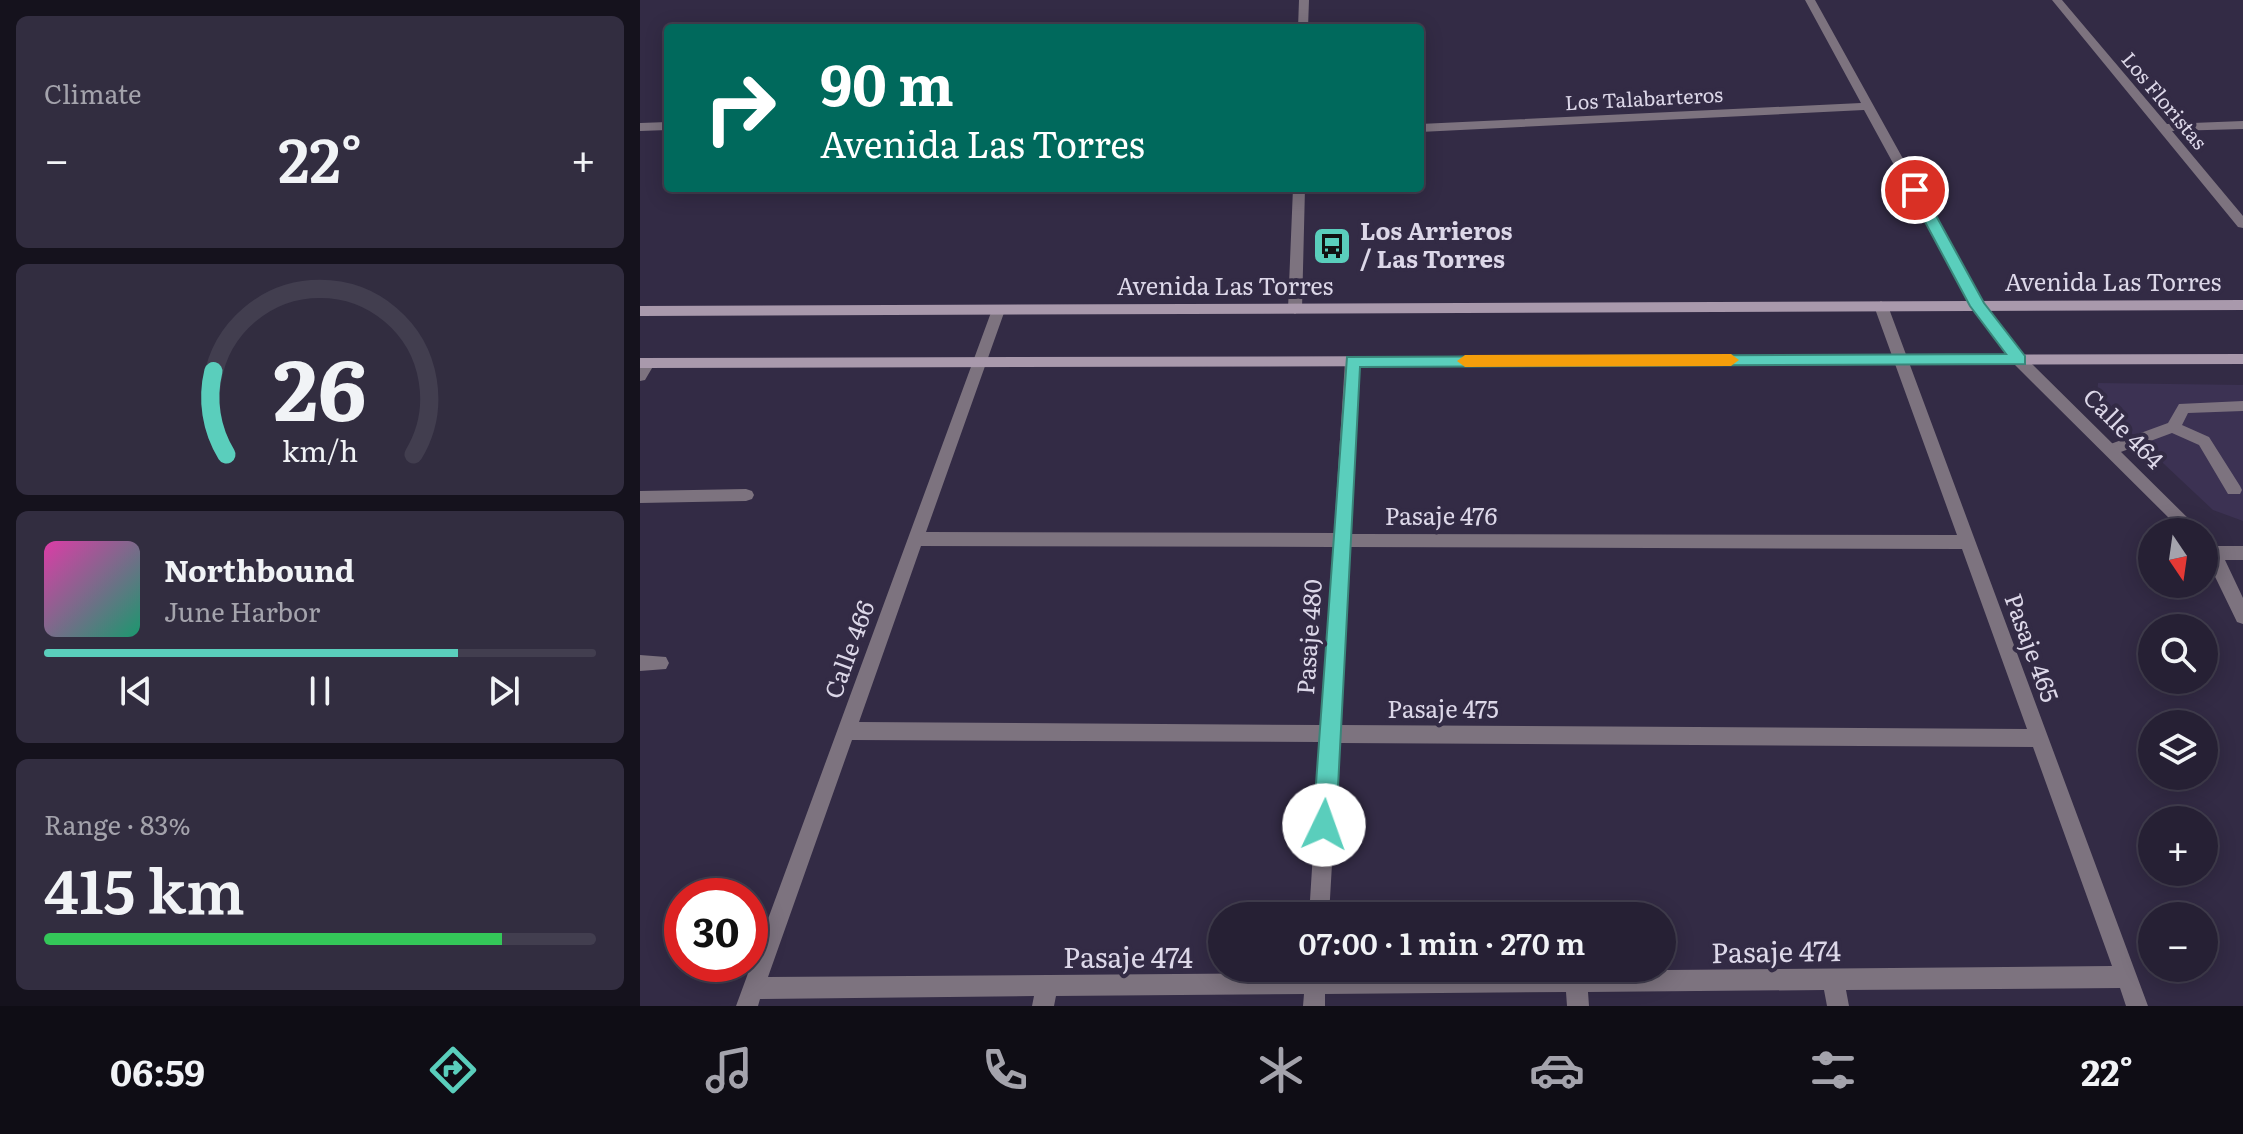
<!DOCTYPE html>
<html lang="en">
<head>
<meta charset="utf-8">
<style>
	body { margin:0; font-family:Literata,serif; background:#322d40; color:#f1f3f6; height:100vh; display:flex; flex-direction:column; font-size:30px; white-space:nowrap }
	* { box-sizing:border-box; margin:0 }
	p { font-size:26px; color:#a4a3ac }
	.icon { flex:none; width:44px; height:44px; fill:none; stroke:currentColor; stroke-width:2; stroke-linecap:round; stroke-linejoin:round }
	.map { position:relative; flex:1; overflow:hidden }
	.sheet { display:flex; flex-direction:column; gap:16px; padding:16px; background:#15121d; width:640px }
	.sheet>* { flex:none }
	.top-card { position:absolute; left:24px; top:24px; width:760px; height:168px; border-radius:8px; box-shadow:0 4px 20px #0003,0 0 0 2px #423e4f; background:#00695c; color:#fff; overflow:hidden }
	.needle { width:52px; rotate:167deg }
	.buttons { position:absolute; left:1498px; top:518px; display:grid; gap:16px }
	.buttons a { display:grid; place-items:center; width:80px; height:80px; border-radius:50%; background:#262034; box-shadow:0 4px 20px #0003,0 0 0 2px #423e4f; font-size:40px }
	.speed { position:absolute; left:24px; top:878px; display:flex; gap:16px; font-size:40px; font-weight:700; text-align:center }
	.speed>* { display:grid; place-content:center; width:104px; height:104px; border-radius:50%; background:#262034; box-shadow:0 4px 20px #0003,0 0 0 2px #423e4f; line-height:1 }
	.speed .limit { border:12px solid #d22; background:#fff; color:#111 }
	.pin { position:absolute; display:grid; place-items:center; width:68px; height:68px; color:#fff; margin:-34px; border:4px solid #fff; border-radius:50%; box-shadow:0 2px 8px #0007 }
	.me { position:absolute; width:88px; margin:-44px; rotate:3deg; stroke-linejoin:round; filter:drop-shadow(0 0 6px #0008) }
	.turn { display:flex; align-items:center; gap:28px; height:168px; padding:0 24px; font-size:36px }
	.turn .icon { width:104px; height:104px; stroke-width:2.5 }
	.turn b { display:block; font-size:56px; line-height:68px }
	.big { font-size:60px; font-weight:600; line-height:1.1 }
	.sheet .tile { flex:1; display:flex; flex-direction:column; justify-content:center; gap:12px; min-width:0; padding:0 28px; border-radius:12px; background:#322d40 }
	.sheet .dial { align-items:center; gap:0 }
	.dial svg { height:208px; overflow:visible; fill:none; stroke:#423e4f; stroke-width:7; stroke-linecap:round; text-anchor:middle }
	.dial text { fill:#f1f3f6; stroke:none }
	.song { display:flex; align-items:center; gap:24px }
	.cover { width:96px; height:96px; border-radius:12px; background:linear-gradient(135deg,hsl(320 70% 55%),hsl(160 70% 35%)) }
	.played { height:8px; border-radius:4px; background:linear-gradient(90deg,#5acebc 75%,#423e4f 75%) }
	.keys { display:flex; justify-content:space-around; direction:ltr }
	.heat { display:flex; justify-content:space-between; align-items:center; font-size:44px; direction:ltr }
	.charge { height:12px; border-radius:6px; background:linear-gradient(90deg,#34c759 83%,#423e4f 0) }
	.trip { position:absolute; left:568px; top:902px; width:468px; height:80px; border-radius:40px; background:#262034; box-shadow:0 4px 20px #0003,0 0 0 2px #423e4f; font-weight:600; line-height:80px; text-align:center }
	.dock { display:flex; height:128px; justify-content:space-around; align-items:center; background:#0f0d15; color:#a4a3ac }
	.dock .icon { width:56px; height:56px }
	.dock .on { color:#5acebc }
	.dock b { font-size:36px; color:#f1f3f6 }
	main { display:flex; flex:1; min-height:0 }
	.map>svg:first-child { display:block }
</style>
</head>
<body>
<main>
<section class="sheet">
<div class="tile"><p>Climate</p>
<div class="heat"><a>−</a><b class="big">22°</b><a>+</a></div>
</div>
<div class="tile dial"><svg viewBox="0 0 100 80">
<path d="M14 69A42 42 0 1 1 86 69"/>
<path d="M14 69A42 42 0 0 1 9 37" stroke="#5acebc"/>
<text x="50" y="56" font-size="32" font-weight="700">26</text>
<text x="50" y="72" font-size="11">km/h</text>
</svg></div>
<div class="tile">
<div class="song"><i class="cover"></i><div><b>Northbound</b><p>June Harbor</p></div></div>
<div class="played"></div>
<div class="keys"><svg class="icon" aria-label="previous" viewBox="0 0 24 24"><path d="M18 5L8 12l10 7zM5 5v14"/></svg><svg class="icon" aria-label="pause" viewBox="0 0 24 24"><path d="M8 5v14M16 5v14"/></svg><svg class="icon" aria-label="next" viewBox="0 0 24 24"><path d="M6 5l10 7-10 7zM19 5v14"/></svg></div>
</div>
<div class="tile"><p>Range · 83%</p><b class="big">415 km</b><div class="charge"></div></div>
</section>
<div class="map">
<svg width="1603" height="1006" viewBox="0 0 1603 1006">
	<rect width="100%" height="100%" fill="#332b45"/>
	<path fill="#3c3253" d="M1458,383L1603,385V521L1573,510L1457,401Z"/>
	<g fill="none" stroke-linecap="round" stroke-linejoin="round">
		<path fill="#7d737f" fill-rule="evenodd" d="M1603,401V411L1548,413L1542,425L1569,437L1600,486L1602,490L1600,494H1588L1559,445L1532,433L1470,456L1462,450L1465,446L1528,423L1539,404Z"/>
		<path fill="#7d737f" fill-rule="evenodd" d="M659,0H669L668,28H658Z
			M1165,0H1175L1343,303L1384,356L1562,532H1543L1374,364L1331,306L1224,110L780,132V124L1221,103Z
			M1412,0H1422L1527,124L1603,121V129L1532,131L1603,216V228L1598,227Z
			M28,122V130L0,131V123Z
			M653,188H665L662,309L655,314L648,309Z
			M1241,301L1248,306L1508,1006H1486L1480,988L1206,990L1209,1006H1187L1184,990L948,992L949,1006H927L926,992L685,994V1006H663L664,994L416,996L414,1006H392L394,996L120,999L118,1006H96L353,307L358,305L365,310L286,532L694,533L705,361L712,356L719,361L710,534L1317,535L1234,306ZM281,546L693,547L681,725L219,722ZM709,547L1322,549L1387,729L700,725ZM212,740L680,742L669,916H689L699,743L1393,747L1472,966L686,973L687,968H665V973L128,977Z
			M8,358L15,363L5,380L0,381V364Z
			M106,489L112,491L114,495L112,499L106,501L0,503V491Z
			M1564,535L1570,537L1577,546H1603V560H1585L1603,598V624L1597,622L1564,554Z
			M0,655L26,657L29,663L26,669L0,671Z"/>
		<path fill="#a999ac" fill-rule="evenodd" d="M1603,300V310L0,316V306Z
			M1603,354V364L0,368V358Z"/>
	</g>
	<path fill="#5acebc" stroke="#3a867a" stroke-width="2" d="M1275,186L1282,190L1344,303L1385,356V364L720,367L696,825L692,832L684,836L676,832L673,825L707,357L1366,354L1330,306L1268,190Z"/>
	<path fill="#f59e0b" d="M1091,354L1099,360L1091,366L825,367L817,361L825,355Z"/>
	<defs>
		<g id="bus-square" transform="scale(2)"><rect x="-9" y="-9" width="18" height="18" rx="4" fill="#5acebc" stroke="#332b45"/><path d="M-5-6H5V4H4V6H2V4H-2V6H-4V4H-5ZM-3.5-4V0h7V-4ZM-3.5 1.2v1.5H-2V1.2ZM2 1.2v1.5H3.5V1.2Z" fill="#111"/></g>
	</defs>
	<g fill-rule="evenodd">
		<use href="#bus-square" x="692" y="246"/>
	</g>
	<g text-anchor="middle" stroke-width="8" stroke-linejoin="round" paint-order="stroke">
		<g font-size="20" fill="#dcd7e8" stroke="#332b45">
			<text transform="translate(1004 99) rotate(-3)" y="7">Los Talabarteros</text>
			<text transform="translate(1524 101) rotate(50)" y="7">Los Floristas</text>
		</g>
		<g font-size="24" font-weight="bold" fill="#dcd7e8" stroke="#332b45" text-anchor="start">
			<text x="720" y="240">Los Arrieros<tspan x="720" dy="28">/ Las Torres</tspan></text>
		</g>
		<g font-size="24" fill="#dcd7e8" stroke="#332b45">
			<text x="1473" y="291">Avenida Las Torres</text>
			<text x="585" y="295">Avenida Las Torres</text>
			<text transform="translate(1483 429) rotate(45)" y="8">Calle 464</text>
			<text x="801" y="525">Pasaje 476</text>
			<text transform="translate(670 637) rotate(-86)" y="8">Pasaje 480</text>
			<text transform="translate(1391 648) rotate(70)" y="8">Pasaje 465</text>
			<text transform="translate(210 650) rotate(-70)" y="8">Calle 466</text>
			<text x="803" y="718">Pasaje 475</text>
		</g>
		<g font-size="28" fill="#dcd7e8" stroke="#332b45">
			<text transform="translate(1136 952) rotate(-1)" y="10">Pasaje 474</text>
			<text x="488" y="968">Pasaje 474</text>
		</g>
	</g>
</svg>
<div class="buttons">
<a><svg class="needle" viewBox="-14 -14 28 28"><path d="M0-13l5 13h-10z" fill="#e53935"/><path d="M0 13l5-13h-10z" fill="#a4a3ac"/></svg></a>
<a><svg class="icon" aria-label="search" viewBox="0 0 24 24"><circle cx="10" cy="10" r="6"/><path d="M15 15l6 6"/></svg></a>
<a><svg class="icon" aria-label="layers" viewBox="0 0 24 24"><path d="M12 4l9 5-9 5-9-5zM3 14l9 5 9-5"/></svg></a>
<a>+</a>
<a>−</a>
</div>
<div class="speed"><div class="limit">30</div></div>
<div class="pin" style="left:1275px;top:190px;background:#d93025"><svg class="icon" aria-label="arrive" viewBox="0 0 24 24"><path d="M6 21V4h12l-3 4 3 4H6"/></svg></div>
<svg class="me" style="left:684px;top:825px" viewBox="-20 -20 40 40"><circle r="19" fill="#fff"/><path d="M0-13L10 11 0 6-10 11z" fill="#5acebc"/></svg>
<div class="trip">07:00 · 1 min · 270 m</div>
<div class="top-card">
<div class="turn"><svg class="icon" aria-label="right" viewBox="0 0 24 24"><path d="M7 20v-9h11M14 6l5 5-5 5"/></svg><div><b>90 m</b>Avenida Las Torres</div></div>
</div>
</div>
</main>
<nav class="dock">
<b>06:59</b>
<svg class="icon on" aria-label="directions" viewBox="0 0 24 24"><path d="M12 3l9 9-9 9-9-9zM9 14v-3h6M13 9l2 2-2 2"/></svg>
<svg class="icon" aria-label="music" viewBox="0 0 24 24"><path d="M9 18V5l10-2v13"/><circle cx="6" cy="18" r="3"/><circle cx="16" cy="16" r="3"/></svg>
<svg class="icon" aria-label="phone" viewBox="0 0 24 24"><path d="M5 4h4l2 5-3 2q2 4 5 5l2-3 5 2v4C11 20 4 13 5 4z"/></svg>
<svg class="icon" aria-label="climate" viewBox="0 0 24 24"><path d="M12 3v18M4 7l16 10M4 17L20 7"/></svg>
<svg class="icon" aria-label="car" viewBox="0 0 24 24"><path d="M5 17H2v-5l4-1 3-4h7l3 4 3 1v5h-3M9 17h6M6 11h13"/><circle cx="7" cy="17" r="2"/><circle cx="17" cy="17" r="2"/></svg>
<svg class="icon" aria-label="filters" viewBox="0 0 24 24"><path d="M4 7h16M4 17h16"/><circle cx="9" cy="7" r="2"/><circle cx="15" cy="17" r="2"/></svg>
<b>22°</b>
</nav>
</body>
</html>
